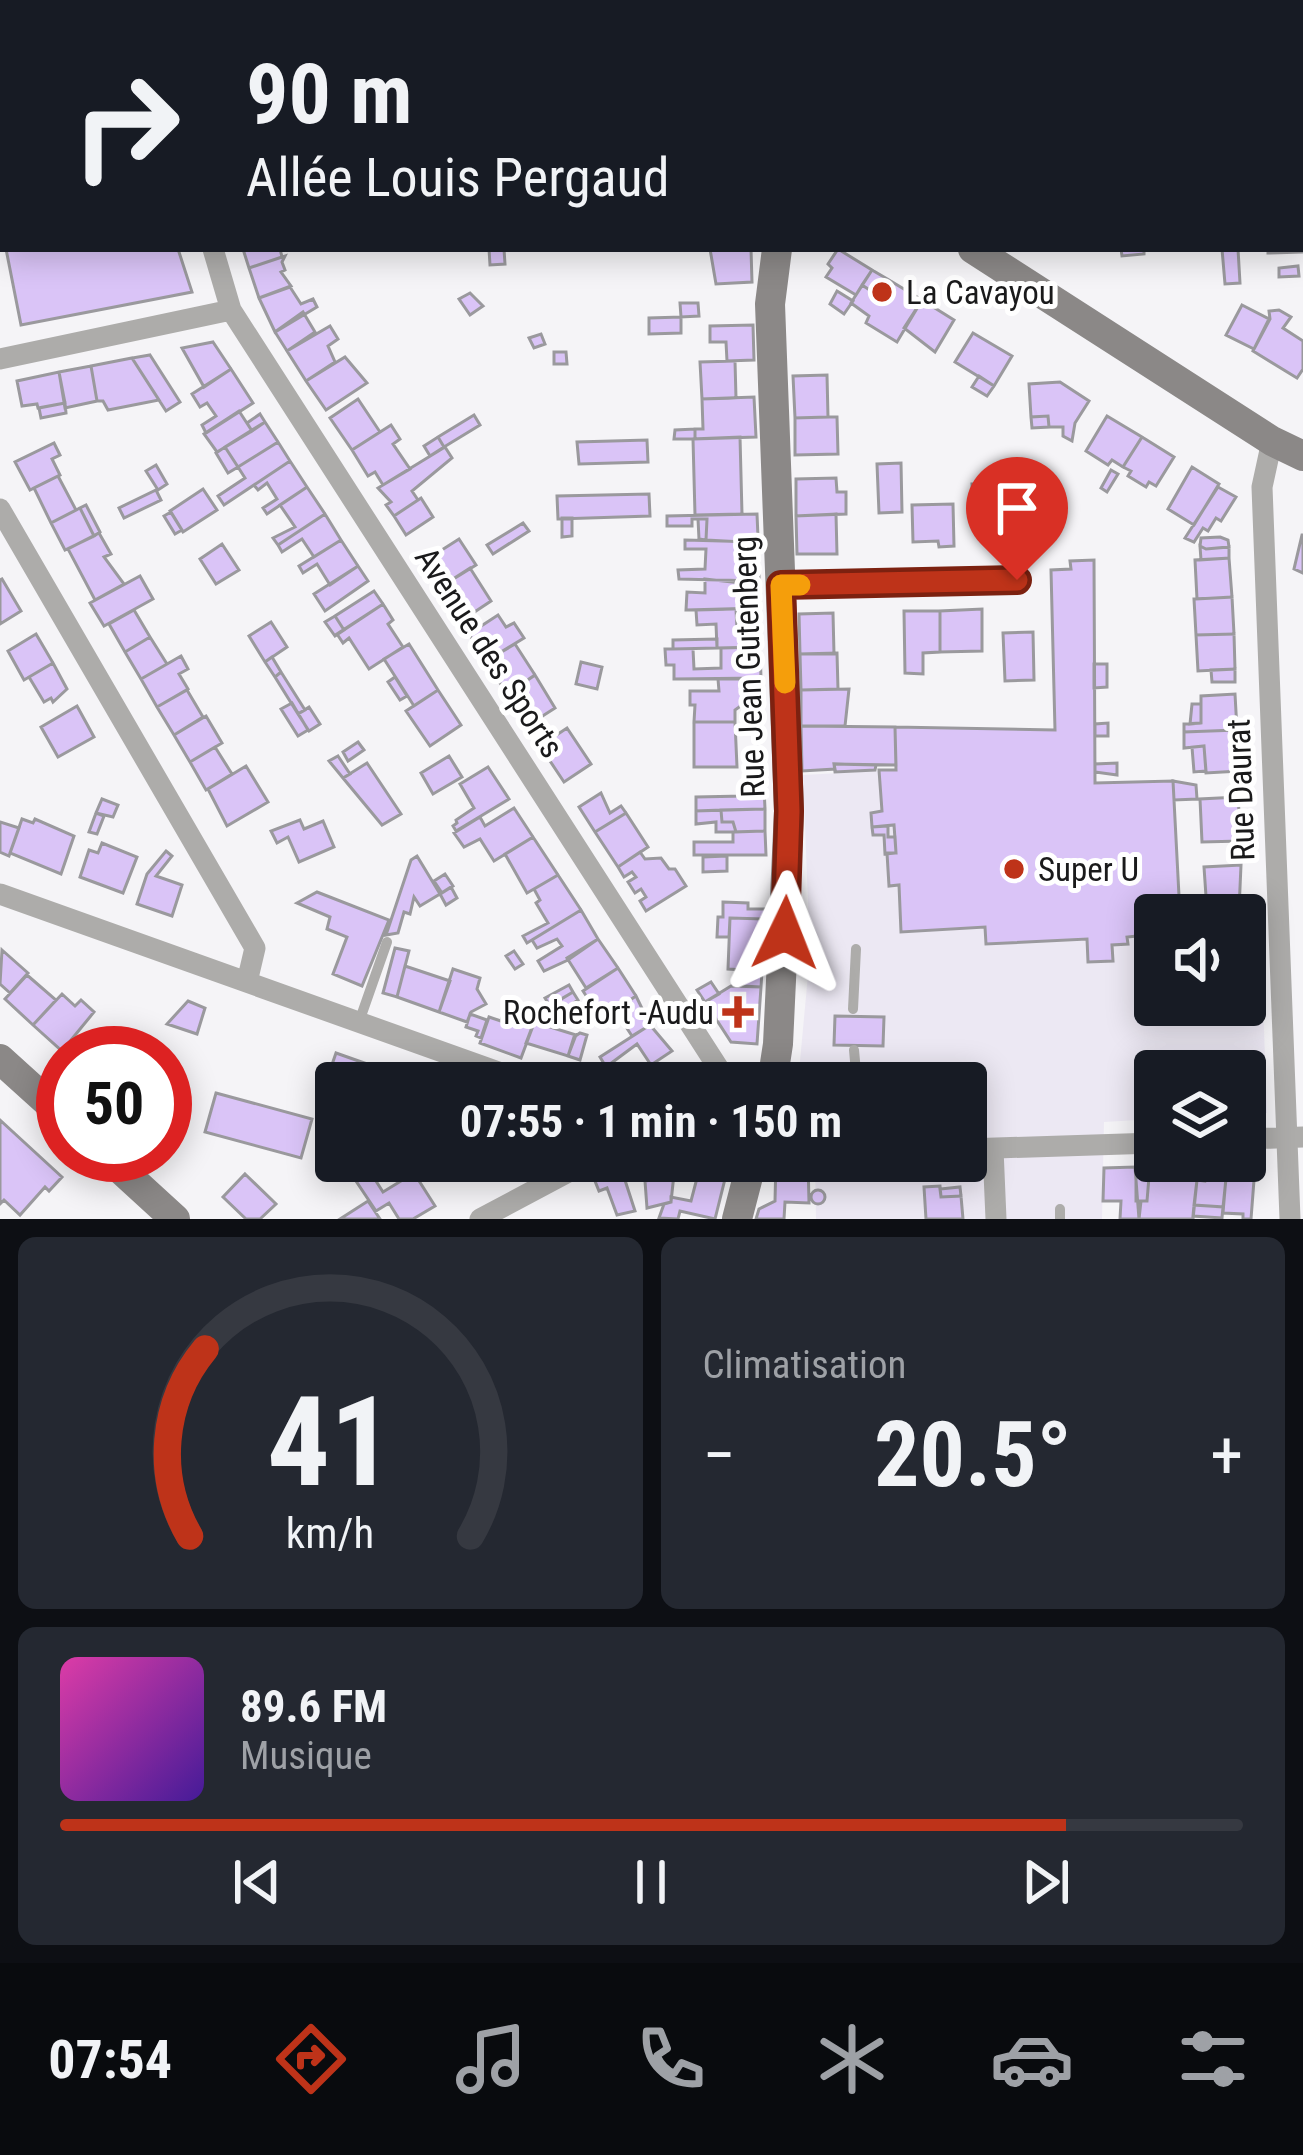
<!DOCTYPE html>
<html lang="fr">
<head>
<meta charset="utf-8">
<style>
	body { margin:0; font-family:"Roboto Condensed",sans-serif; background:#242831; color:#f1f3f6; height:100vh; display:flex; flex-direction:column; font-size:45px; white-space:nowrap }
	* { box-sizing:border-box; margin:0 }
	p { font-size:39px; color:#9ea1a6 }
	.icon { flex:none; width:66px; height:66px; fill:none; stroke:currentColor; stroke-width:2; stroke-linecap:round; stroke-linejoin:round }
	.map { position:relative; height:1219px; overflow:hidden }
	.panel { display:flex; flex-direction:column; gap:18px; padding:18px; background:#0d0f14; flex:1 }
	.panel>* { flex:none }
	.banner { position:absolute; left:0px; top:0px; width:1305px; height:252px; box-shadow:0 6px 30px #0003; background:#171b24; color:#f1f3f6; overflow:hidden }
	.tools { position:absolute; left:1134px; top:894px; display:grid; gap:24px }
	.tools a { display:grid; place-items:center; width:132px; height:132px; border-radius:12px; background:#171b24; box-shadow:0 6px 30px #0003; font-size:60px }
	.speed { position:absolute; left:36px; top:1026px; display:flex; gap:24px; font-size:60px; font-weight:700; text-align:center }
	.speed>* { display:grid; place-content:center; width:156px; height:156px; border-radius:50%; background:#171b24; box-shadow:0 6px 30px #0003; line-height:1 }
	.speed .limit { border:18px solid #d22; background:#fff; color:#111 }
	.pin { position:absolute; display:grid; place-items:center; width:102px; height:102px; color:#fff; margin:-123px -51px; border-radius:50% 50% 50% 0; rotate:-45deg; box-shadow:0 0 12px #0007 }
	.pin .icon { rotate:45deg }
	.me { position:absolute; width:132px; margin:-66px; rotate:2deg; stroke-linejoin:round; filter:drop-shadow(0 0 9px #0008) }
	.turn { display:flex; align-items:center; gap:42px; height:252px; padding:0 48px; font-size:54px }
	.turn .icon { width:156px; height:156px; stroke-width:2.5 }
	.turn b { display:block; font-size:84px; line-height:102px }
	.big { font-size:90px; font-weight:700; line-height:1.1 }
	.panel .card { flex:1; display:flex; flex-direction:column; justify-content:center; gap:18px; min-width:0; padding:0 42px; border-radius:18px; background:#242831 }
	.panel .dial { align-items:center; gap:0 }
	.dial svg { height:312px; overflow:visible; fill:none; stroke:#363941; stroke-width:7; stroke-linecap:round; text-anchor:middle }
	.dial text { fill:#f1f3f6; stroke:none }
	.song { display:flex; align-items:center; gap:36px }
	.cover { width:144px; height:144px; border-radius:18px; background:linear-gradient(135deg,hsl(320 70% 55%),hsl(260 70% 35%)) }
	.played { height:12px; border-radius:6px; background:linear-gradient(90deg,#be3319 85%,#363941 85%) }
	.keys { display:flex; justify-content:space-around; direction:ltr }
	.heat { display:flex; justify-content:space-between; align-items:center; font-size:66px; direction:ltr }
	.panel .tiles { flex:1; display:grid; gap:18px; grid-template-columns:1fr 1fr }
	.card:last-child { grid-column:span 2 }
	.trip { position:absolute; left:315px; top:1062px; width:672px; height:120px; border-radius:12px; background:#171b24; box-shadow:0 6px 30px #0003; font-weight:700; line-height:120px; text-align:center }
	.tab-bar { display:flex; height:192px; justify-content:space-around; align-items:center; background:#090b0e; color:#9ea1a6 }
	.tab-bar .icon { width:84px; height:84px }
	.tab-bar .selected { color:#be3319 }
	.tab-bar b { font-size:54px; color:#f1f3f6 }
	.map>svg:first-child { display:block }
</style>
</head>
<body>
<div class="map">
<svg width="1303" height="1219" viewBox="0 0 1303 1219">
	<rect width="100%" height="100%" fill="#f5f4f7"/>
	<path fill="#ece8f3" d="M895,727L1095,730V783L1173,781L1180,915H1155V1005H1245V920L1260,919L1267,1113L1245,1114V1071H1155V1119L1104,1122L1102,1219H816L815,1161H966V1083H798L810,953L803,775L896,770Z"/>
	<path fill="#dac4f7" stroke="#9a999d" stroke-width="3" d="M1144,0H1184L1195,3H1143Z
		M1303,227V252L1268,253V249H1302Z
		M6,249H178L192,292L21,325Z
		M243,249H280L282,257L249,268Z
		M489,249H504L505,264L490,265Z
		M710,249H751L752,282L716,284Z
		M838,249L872,270L856,295L826,277L832,268L828,264Z
		M1121,249H1144V254L1122,256Z
		M1222,249H1238L1240,283L1225,284Z
		M285,256L282,262L285,270L281,272L291,286L259,298L249,268Z
		M1298,266L1299,276L1279,277V268Z
		M872,270L889,280L879,296L862,285Z
		M889,280L922,300L897,342L866,323L869,316L851,303L862,285L879,296Z
		M290,287L301,304L313,299L317,307L275,332L259,298Z
		M837,291L853,301L844,314L830,304Z
		M470,293L483,306L470,315L459,299Z
		M922,300L954,320L935,352L904,328Z
		M680,303H698L699,316L681,317Z
		M1242,305L1269,319L1254,349L1226,335Z
		M1279,310L1291,317L1283,328L1303,341V369L1297,378L1253,351L1270,319L1269,311Z
		M303,312L315,332L287,351L275,332Z
		M681,317V333L649,334V318Z
		M753,325L754,360L727,361L726,342H710V326Z
		M330,326L338,339L328,346L335,362L306,381L287,351Z
		M973,333L1012,356L994,386L955,362Z
		M541,334L545,344L534,348L529,338Z
		M213,342L231,369L204,387L182,348Z
		M554,352H566L567,364H554Z
		M150,355L180,402L166,411L132,358Z
		M345,357L367,383L326,410L306,381Z
		M132,358L159,400L108,410L103,401H97L91,366Z
		M735,361L736,398L702,399L700,362Z
		M91,366L97,401L65,408L59,372Z
		M231,369L253,403L206,433L202,425L216,416L207,403L200,407L192,394Z
		M59,372L65,403L38,408L37,404L22,406L17,381Z
		M827,375L828,417L795,418L793,376Z
		M979,376L994,386L987,396L972,387Z
		M1060,382L1089,401L1075,423L1072,441L1063,436V427H1049L1048,416L1031,417L1029,384Z
		M754,397L756,437L695,439V429H703L702,399Z
		M358,399L380,432L352,450L330,418Z
		M65,403L66,413L41,418L39,408Z
		M239,411L252,431L217,452L204,434Z
		M260,414L265,422L252,431L247,423Z
		M474,415L480,425L444,447L438,437Z
		M1048,416L1049,427L1032,428L1031,417Z
		M1107,416L1142,437L1123,467L1112,460L1108,465L1086,451Z
		M828,417H837L838,454L795,455V418Z
		M265,422L278,442L238,467L225,447Z
		M391,425L400,439L393,444L410,469L383,485L375,472L368,476L352,450Z
		M695,429V439H674L675,430Z
		M438,437L444,447L430,456L424,446Z
		M740,437L742,514L695,515L693,439Z
		M1142,437L1174,457L1156,486L1149,482L1146,487L1128,476L1131,471L1123,467Z
		M647,440L648,462L579,464L577,442Z
		M278,442L290,461L224,505L218,496L245,478L238,467Z
		M54,443L60,455L52,459L60,475L30,490L15,462Z
		M225,447L238,467L228,473L216,453Z
		M445,447L452,458L412,491L418,500L394,516L386,505L391,502L378,488Z
		M290,461L307,487L267,514L263,508L277,499L267,483L258,490L254,485Z
		M901,463L902,512L879,513L877,464Z
		M156,465L167,484L158,490L146,471Z
		M1192,467L1219,484L1194,525L1168,509Z
		M1111,470L1118,474L1107,492L1101,488Z
		M1039,472L1051,491L1048,497L1032,487Z
		M58,476L76,510L51,523L34,488Z
		M836,478L837,492H846V514L796,516V479Z
		M972,484H999V495H1032L1033,528L974,529Z
		M307,487L325,514L278,545L273,538L295,527L280,505Z
		M1218,487L1236,497L1221,521L1216,518L1208,531L1203,528L1194,542L1185,538Z
		M203,489L217,510L183,532L170,511Z
		M156,490L161,500L124,518L119,508Z
		M649,494L650,516L558,519L557,496Z
		M421,498L433,517L406,535L394,516Z
		M953,504L954,546L939,547L938,541L913,542L912,505Z
		M86,505L100,532L94,536L80,508Z
		M80,508L94,536L65,550L51,523Z
		M171,512L182,530L175,534L164,516Z
		M325,514L341,540L314,557L302,539L282,552L278,545Z
		M757,514L758,537L743,536V542L706,540L707,519H692V526H667V516Z
		M836,514L837,554H797L796,516Z
		M562,518H572V536L562,537Z
		M698,519H707L706,540L699,539Z
		M523,523L529,531L493,554L487,545Z
		M99,533L111,554L104,557L124,584L95,600L68,549Z
		M1302,535H1303V573L1294,569Z
		M1220,537L1228,540L1229,547L1206,549L1200,546L1201,538Z
		M459,539L476,565L439,588L423,562Z
		M341,540L358,566L330,585L317,564L303,573L299,566Z
		M685,540L758,542V561H741L740,567L759,566V581L679,579L678,570L705,569L706,549H685Z
		M222,544L239,570L216,584L200,559Z
		M1200,546L1206,549L1229,547V558L1201,560Z
		M1229,558L1232,597L1197,599L1195,560Z
		M1094,560L1095,783L1173,781L1180,915H1155V954L1139,955L1138,936L1127,937L1128,944L1112,945L1113,961L1088,962L1087,939L986,944L985,927L901,932L899,885L889,886L887,853H896L894,825L872,827L871,813L882,811L879,770H896L895,727L1055,730L1051,570L1071,569L1070,561Z
		M358,566L368,581L325,611L314,594Z
		M470,568L491,601L461,621L439,588Z
		M140,576L153,599L104,626L90,603Z
		M2,579L21,611L0,624V580Z
		M705,579L759,585L760,608L686,610L687,592L705,593Z
		M374,591L383,604L344,630L335,616Z
		M1232,597L1234,634L1196,635L1194,599Z
		M383,604L393,620L388,624L403,647L369,669L349,638L343,643L337,634Z
		M736,609L737,630L760,629V647L717,648L716,624L697,625L696,610Z
		M982,609V651L940,652V611Z
		M134,610L150,637L125,652L109,624Z
		M904,611H940V652L923,653V674L905,673Z
		M833,613L834,654H800L799,614Z
		M498,615L506,627L514,623L524,638L486,661L469,634Z
		M335,616L344,630L335,636L325,622Z
		M271,622L287,647L265,662L249,636Z
		M1033,632L1034,680L1005,681L1003,633Z
		M36,634L53,663L24,680L8,651Z
		M1234,634L1235,669L1198,671L1196,635Z
		M150,637L167,664L141,679L125,652Z
		M717,639V648L673,649V640Z
		M409,644L438,690L414,706L384,659Z
		M515,644L535,675L507,694L486,661Z
		M760,647L761,678L674,679V665H666L665,649H693L694,669L721,668V648Z
		M837,653L838,689L801,690L800,654Z
		M181,656L188,669L179,674L188,689L157,707L141,679Z
		M272,657L281,672L275,677L265,662Z
		M581,662L602,667L597,689L576,684Z
		M53,663L67,689L53,702L51,698L44,702L29,677Z
		M1094,664H1107V687L1094,688Z
		M1235,669V682H1212L1211,670Z
		M281,672L305,710L298,714L275,677Z
		M535,675L555,708L527,726L507,694Z
		M395,677L407,696L400,700L388,682Z
		M718,679H742V705L735,710V722H694L695,705H690V691H719Z
		M849,689L845,726H801V690Z
		M187,690L203,717L174,735L157,707Z
		M438,690L461,725L430,746L406,711Z
		M1235,694L1237,730L1184,732V724L1201,723V696Z
		M292,703L308,730L298,736L281,709Z
		M1192,704H1201V723L1190,724Z
		M77,706L94,737L58,757L41,727Z
		M309,707L320,724L309,731L298,714Z
		M206,716L222,743L190,762L174,735Z
		M694,722H735L737,767H694Z
		M1108,723V736H1095V724Z
		M801,726L895,727L896,765L834,764L835,769L802,771Z
		M567,728L591,764L564,782L540,746Z
		M1237,730L1239,771L1206,773L1204,746L1184,748V732Z
		M358,742L364,750L348,761L343,752Z
		M1204,746L1206,771L1194,772L1192,747Z
		M215,747L232,774L206,790L190,762Z
		M338,756L350,774L343,778L329,761Z
		M449,756L462,777L433,794L421,773Z
		M367,763L401,814L382,825L343,778Z
		M1117,763V775L1095,772V764Z
		M834,764L876,765L875,770L835,772Z
		M246,766L268,802L227,826L208,789Z
		M488,767L509,799L456,831L453,826L457,823L456,820L474,808L460,784Z
		M1173,781L1196,785L1197,799L1174,800Z
		M744,788H764L765,809L696,811V797L744,796Z
		M601,793L610,813L621,806L626,813L595,832L579,807Z
		M1238,797L1241,841L1202,842L1200,799Z
		M102,799L118,805L113,817L96,813Z
		M514,808L533,837L494,861L480,839L464,847L454,833L480,817L485,826Z
		M765,809V831L736,832L733,822H722L721,810Z
		M721,810L722,822H733L736,832H716V822L696,824V811Z
		M96,813L104,816L97,834L89,832Z
		M626,813L648,847L618,867L595,832Z
		M22,819L33,823L35,819L74,836L61,874L10,853Z
		M300,820L304,829L323,821L334,847L299,862L288,837L277,843L271,831Z
		M0,822L19,828L9,856L0,852Z
		M888,826V837H895L896,853L885,854L884,835H873L872,827Z
		M765,831L766,855H694V842H733V832Z
		M533,837L558,875L527,893L505,854Z
		M102,843L137,857L123,893L80,877L89,850L98,853Z
		M166,851L172,856L156,876L182,885L172,916L137,904L147,874Z
		M640,852L645,859L661,858L669,869H675L686,886L646,911L640,901L646,897L641,889L635,893L628,882L636,877L632,872L624,877L618,867Z
		M417,856L440,894L420,906L414,897L410,914L404,912L398,933L386,935L411,860Z
		M727,856V871L703,872V857Z
		M1241,865L1239,910L1207,911L1204,867Z
		M445,874L453,886L442,893L434,881Z
		M558,875L581,910L527,943L523,936L548,923L536,903L540,900L534,889Z
		M451,887L457,898L446,905L440,894Z
		M317,892L389,920L362,986L333,974L347,937L327,929L330,917L297,903Z
		M723,902L748,903V909H766V919L730,918L729,937H717L718,917H723Z
		M581,910L598,939L568,960L544,971L538,961L562,946L557,939L537,948L532,940Z
		M730,918L766,919L762,971L728,969Z
		M598,939L618,968L586,988L567,958Z
		M395,948L409,951L397,997L383,993Z
		M2,950L28,973L10,993L0,984Z
		M514,951L523,964L515,969L506,956Z
		M405,966L450,981L439,1012L397,997Z
		M618,968L636,996L597,1021L593,1014L596,1011L583,991Z
		M453,969L480,978L477,989L486,1004L471,1012L467,1022L439,1012Z
		M742,970L762,971L761,987L742,986Z
		M27,975L56,1000L33,1025L5,999Z
		M711,982L719,994L705,1002L697,990Z
		M569,985L573,992L550,1006L545,998Z
		M731,986L761,987L757,1044L731,1042L705,1002Z
		M573,992L578,1000L562,1011L556,1002Z
		M62,994L75,1006L81,1000L94,1012L62,1051L33,1025Z
		M636,996L650,1025L632,1036L615,1010Z
		M188,1001L205,1008L197,1034L167,1024Z
		M556,1002L561,1010L539,1023L534,1022L536,1015Z
		M470,1014L487,1020L481,1038L476,1036L478,1031L466,1027Z
		M503,1015L533,1026L521,1058L480,1043L489,1017L501,1021Z
		M835,1016L884,1017L883,1046L834,1045Z
		M534,1022L576,1035L568,1056L526,1043Z
		M650,1025L672,1051L651,1065L637,1044L606,1067L600,1057Z
		M580,1033L587,1035L580,1060L568,1056L574,1037Z
		M104,1037L122,1053H89Z
		M336,1053L370,1065L363,1083H336V1093L324,1088Z
		M370,1065L419,1082V1083H363Z
		M168,1082L183,1095L175,1105L186,1117L165,1141Z
		M216,1093L312,1119L301,1158L205,1132Z
		M0,1120L62,1177L49,1191L45,1187L20,1215L4,1200L0,1204Z
		M336,1122V1151L324,1154Z
		M342,1161H373L374,1163L352,1175Z
		M730,1161L725,1179L687,1170L686,1176L674,1174L671,1202L647,1208L645,1181L658,1179L659,1161Z
		M776,1161H808L809,1203L785,1202L784,1219H756L759,1209L775,1201Z
		M367,1167L383,1192L414,1173L435,1206L413,1219H399L389,1203L376,1211L352,1175Z
		M1135,1167L1139,1219H1120L1121,1201H1103L1104,1168Z
		M622,1171L635,1211L617,1215L607,1188L599,1191L595,1181Z
		M245,1174L276,1204L260,1219H246L223,1197Z
		M702,1174L725,1179L715,1219L680,1211L678,1219L659,1218L664,1204L671,1202V1197L691,1201L697,1178L701,1179Z
		M1136,1176L1149,1177L1147,1201H1136Z
		M1149,1177L1197,1180L1193,1219H1139L1141,1201H1147Z
		M1206,1177L1226,1179L1223,1207L1194,1205L1197,1180L1205,1181Z
		M1226,1177L1254,1180L1251,1219H1243V1214L1223,1213Z
		M940,1186L941,1197L961,1196L963,1219H926L924,1187Z
		M960,1187L961,1196L941,1197L940,1189Z
		M811 1197a7 7 0 1 1 14 0a7 7 0 1 1-14 0Z
		M368,1201L380,1219H340Z
		M1194,1205L1223,1207L1222,1218L1193,1216Z"/>
	<g fill="none" stroke-linecap="round" stroke-linejoin="round">
		<path stroke="#a9a8ab" stroke-width="4.5" stroke-dasharray="6 6" stroke-linecap="butt" d="M0,79H3
			M0,115H3"/>
		<path stroke="#adacaa" stroke-width="10" d="M0,172L3,171
			M853,1009L856,949
			M359,1022L387,942
			M854,1050L857,1083
			M1060,1209V1219"/>
		<path stroke="#adacaa" stroke-width="21" d="M135,0L136,3
			M1302,208H1303
			M213,249L231,310L728,1083
			M0,359L231,310
			M1272,441L1262,487L1290,1219
			M0,509L255,948L247,982
			M781,585L1017,580
			M0,894L529,1083
			M1245,1139L1303,1137
			M966,1149L1155,1143
			M993,1149L996,1219
			M480,1219L589,1161"/>
		<path stroke="#8b8887" stroke-width="30" d="M556,0L559,3
			M752,0V3
			M1123,3L1125,0
			M973,249L1272,441L1303,456
			M0,1059L63,1116
			M772,1083L778,1044L789,811L770,304L777,249
			M105,1155L175,1219
			M737,1219L752,1161"/>
	</g>
	<g fill="none" stroke-linecap="round" stroke-linejoin="round">
		<g stroke="#7c2110" stroke-width="30">
			<path id="route" d="M785,933L789,811L781,585L1017,580"/>
		</g>
		<use href="#route" stroke="#be3319" stroke-width="21"/>
		<path stroke="#f59e0b" stroke-width="21" d="M785,683L781,585H800"/>
	</g>
	<g fill="#be3319" stroke="#fff" stroke-width="4.5">
		<circle cx="882" cy="292" r="12"/>
		<circle cx="1014" cy="869" r="12"/>
		<path d="M732 994h12v12h12v12h-12v12h-12v-12h-12v-12h12z"/>
	</g>
	<g text-anchor="middle" stroke-width="10" stroke-linejoin="round" paint-order="stroke">
		<g font-size="33" fill="#1a1a1b" stroke="#fff" text-anchor="start">
			<text x="906" y="304">La Cavayou</text>
			<text x="1038" y="881">Super U</text>
			<text x="714" y="1024" text-anchor="end">Rochefort -Audu</text>
		</g>
		<g font-size="33" fill="#1a1a1b" stroke="#fff">
			<text transform="translate(490 652) rotate(57)" y="12">Avenue des Sports</text>
			<text transform="translate(748 667) rotate(-92)" y="12">Rue Jean Gutenberg</text>
			<text transform="translate(1240 790) rotate(-92)" y="12">Rue Daurat</text>
		</g>
	</g>
</svg>
<div class="tools">
<a><svg class="icon" aria-label="sound" viewBox="0 0 24 24"><path d="M4 9h4l5-4v14l-5-4H4zM17 9q2 3 0 6"/></svg></a>
<a><svg class="icon" aria-label="layers" viewBox="0 0 24 24"><path d="M12 4l9 5-9 5-9-5zM3 14l9 5 9-5"/></svg></a>
</div>
<div class="speed"><div class="limit">50</div></div>
<div class="pin" style="left:1017px;top:580px;background:#d93025"><svg class="icon" aria-label="arrive" viewBox="0 0 24 24"><path d="M6 21V4h12l-3 4 3 4H6"/></svg></div>
<svg class="me" style="left:785px;top:933px" viewBox="-20 -20 40 40"><path d="M0-17L14 15 0 8-14 15z" fill="#be3319" stroke="#fff" stroke-width="4"/></svg>
<div class="trip">07:55 · 1 min · 150 m</div>
<div class="banner">
<div class="turn"><svg class="icon" aria-label="right" viewBox="0 0 24 24"><path d="M7 20v-9h11M14 6l5 5-5 5"/></svg><div><b>90 m</b>Allée Louis Pergaud</div></div>
</div>
</div>
<section class="panel">
<div class="tiles">
<div class="card dial"><svg viewBox="0 0 100 80">
<path d="M14 69A42 42 0 1 1 86 69"/>
<path d="M14 69A42 42 0 0 1 18 21" stroke="#be3319"/>
<text x="50" y="56" font-size="32" font-weight="700">41</text>
<text x="50" y="72" font-size="11">km/h</text>
</svg></div>
<div class="card"><p>Climatisation</p>
<div class="heat"><a>−</a><b class="big">20.5°</b><a>+</a></div>
</div>
<div class="card">
<div class="song"><i class="cover"></i><div><b>89.6 FM</b><p>Musique</p></div></div>
<div class="played"></div>
<div class="keys"><svg class="icon" aria-label="previous" viewBox="0 0 24 24"><path d="M18 5L8 12l10 7zM5 5v14"/></svg><svg class="icon" aria-label="pause" viewBox="0 0 24 24"><path d="M8 5v14M16 5v14"/></svg><svg class="icon" aria-label="next" viewBox="0 0 24 24"><path d="M6 5l10 7-10 7zM19 5v14"/></svg></div>
</div>
</div>
</section>
<nav class="tab-bar">
<b>07:54</b>
<svg class="icon selected" aria-label="directions" viewBox="0 0 24 24"><path d="M12 3l9 9-9 9-9-9zM9 14v-3h6M13 9l2 2-2 2"/></svg>
<svg class="icon" aria-label="music" viewBox="0 0 24 24"><path d="M9 18V5l10-2v13"/><circle cx="6" cy="18" r="3"/><circle cx="16" cy="16" r="3"/></svg>
<svg class="icon" aria-label="phone" viewBox="0 0 24 24"><path d="M5 4h4l2 5-3 2q2 4 5 5l2-3 5 2v4C11 20 4 13 5 4z"/></svg>
<svg class="icon" aria-label="climate" viewBox="0 0 24 24"><path d="M12 3v18M4 7l16 10M4 17L20 7"/></svg>
<svg class="icon" aria-label="car" viewBox="0 0 24 24"><path d="M5 17H2v-5l4-1 3-4h7l3 4 3 1v5h-3M9 17h6M6 11h13"/><circle cx="7" cy="17" r="2"/><circle cx="17" cy="17" r="2"/></svg>
<svg class="icon" aria-label="filters" viewBox="0 0 24 24"><path d="M4 7h16M4 17h16"/><circle cx="9" cy="7" r="2"/><circle cx="15" cy="17" r="2"/></svg>
</nav>
</body>
</html>
